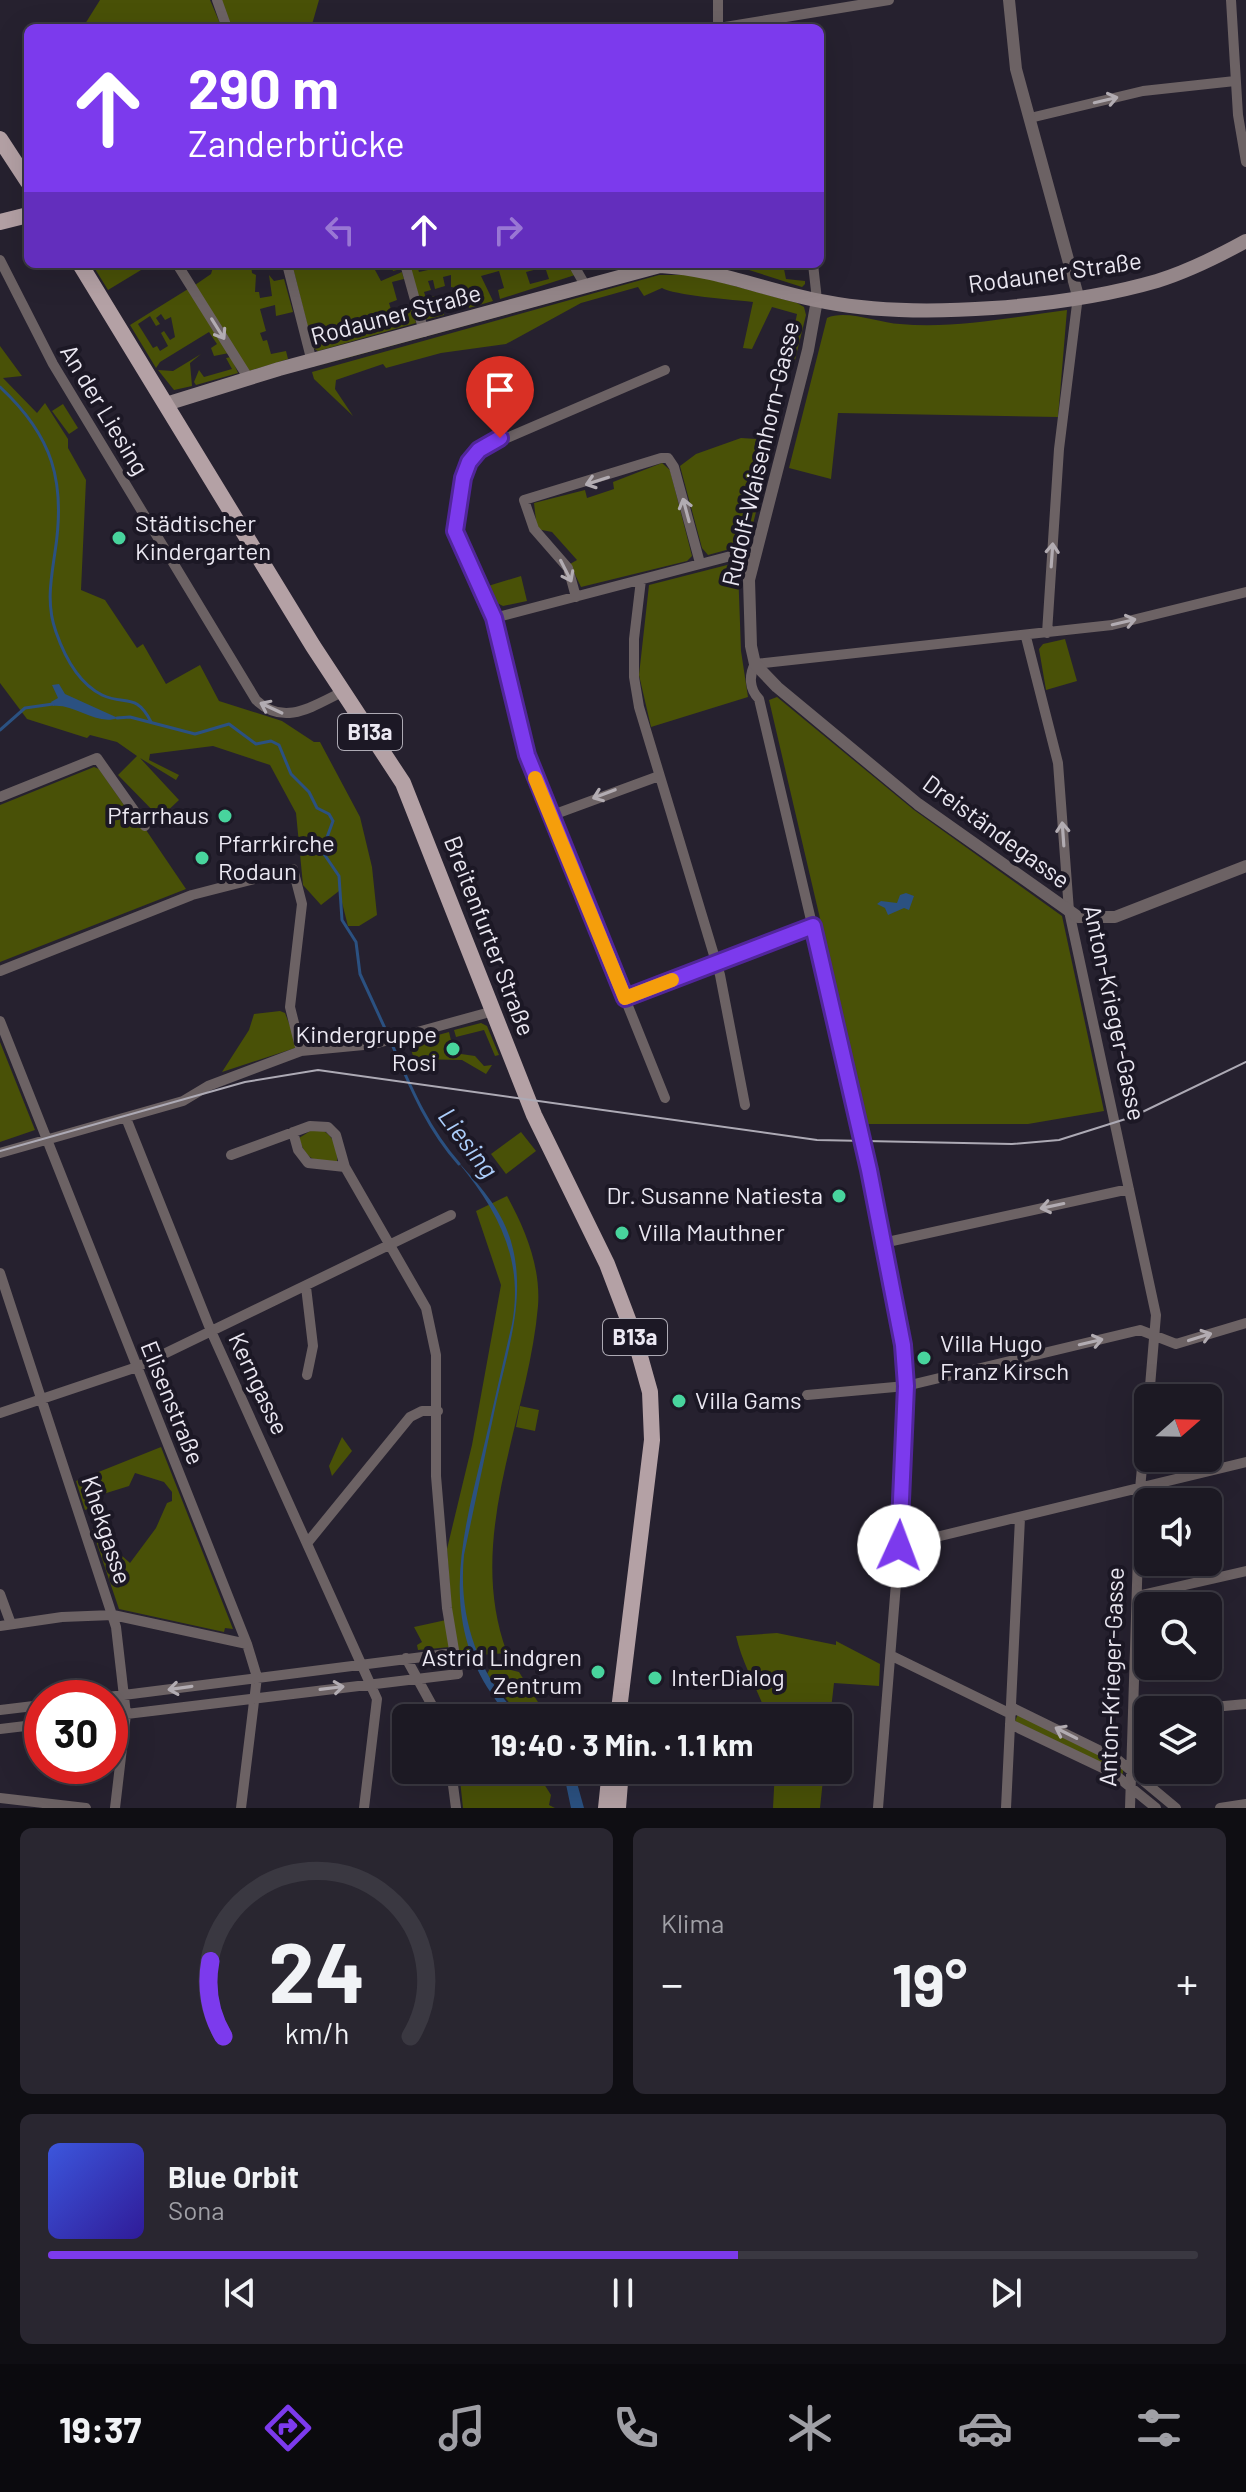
<!DOCTYPE html>
<html lang="de">
<head>
<meta charset="utf-8">
<style>
	body { margin:0; font-family:Barlow,sans-serif; background:#292630; color:#f1f3f6; height:100vh; display:flex; flex-direction:column; font-size:30px; white-space:nowrap }
	* { box-sizing:border-box; margin:0 }
	p { font-size:26px; color:#a0a0a6 }
	.icon { flex:none; width:44px; height:44px; fill:none; stroke:currentColor; stroke-width:2; stroke-linecap:round; stroke-linejoin:round }
	.map { position:relative; height:1808px; overflow:hidden }
	.panel { display:flex; flex-direction:column; gap:20px; padding:20px; background:#0f0e13; flex:1 }
	.panel>* { flex:none }
	.hud { position:absolute; left:24px; top:24px; width:800px; height:244px; border-radius:12px; box-shadow:0 8px 32px #0002,0 0 0 2px #3a3841; background:#7c3aed; color:#fff; overflow:hidden }
	.needle { width:52px; rotate:70deg }
	.controls { position:absolute; left:1134px; top:1384px; display:grid; gap:16px }
	.controls a { display:grid; place-items:center; width:88px; height:88px; border-radius:12px; background:#1c1923; box-shadow:0 8px 32px #0002,0 0 0 2px #3a3841; font-size:40px }
	.speed { position:absolute; left:24px; top:1680px; display:flex; gap:16px; font-size:40px; font-weight:700; text-align:center }
	.speed>* { display:grid; place-content:center; width:104px; height:104px; border-radius:50%; background:#1c1923; box-shadow:0 8px 32px #0002,0 0 0 2px #3a3841; line-height:1 }
	.speed .limit { border:12px solid #d22; background:#fff; color:#111 }
	.pin { position:absolute; display:grid; place-items:center; width:68px; height:68px; color:#fff; margin:-82px -34px; border-radius:50% 50% 50% 0; rotate:-45deg; box-shadow:0 0 8px #0007 }
	.pin .icon { rotate:45deg }
	.me { position:absolute; width:88px; margin:-44px; rotate:2deg; stroke-linejoin:round; filter:drop-shadow(0 0 6px #0008) }
	.turn { display:flex; align-items:center; gap:28px; height:168px; padding:0 32px; font-size:36px }
	.turn .icon { width:104px; height:104px; stroke-width:2.5 }
	.turn b { display:block; font-size:56px; line-height:68px }
	.lanes { display:flex; align-items:center; height:76px; padding:0 32px; background:#0003; justify-content:center; gap:40px; direction:ltr }
	.lanes .off { opacity:.35 }
	.big { font-size:60px; font-weight:700; line-height:1.1 }
	.panel .widget { flex:1; display:flex; flex-direction:column; justify-content:center; gap:12px; min-width:0; padding:0 28px; border-radius:12px; background:#292630 }
	.panel .dial { align-items:center; gap:0 }
	.dial svg { height:208px; overflow:visible; fill:none; stroke:#3a3841; stroke-width:7; stroke-linecap:round; text-anchor:middle }
	.dial text { fill:#f1f3f6; stroke:none }
	.song { display:flex; align-items:center; gap:24px }
	.cover { width:96px; height:96px; border-radius:12px; background:linear-gradient(135deg,hsl(230 70% 55%),hsl(250 70% 35%)) }
	.played { height:8px; border-radius:4px; background:linear-gradient(90deg,#7c3aed 60%,#3a3841 60%) }
	.keys { display:flex; justify-content:space-around; direction:ltr }
	.heat { display:flex; justify-content:space-between; align-items:center; font-size:44px; direction:ltr }
	.panel .tiles { flex:1; display:grid; gap:20px; grid-template-columns:1fr 1fr }
	.widget:last-child { grid-column:span 2 }
	.trip { position:absolute; left:392px; top:1704px; width:460px; height:80px; border-radius:12px; background:#1c1923; box-shadow:0 8px 32px #0002,0 0 0 2px #3a3841; font-weight:700; line-height:80px; text-align:center }
	.dock { display:flex; height:128px; justify-content:space-around; align-items:center; background:#0b0a0e; color:#a0a0a6 }
	.dock .icon { width:56px; height:56px }
	.dock .current { color:#7c3aed }
	.dock b { font-size:36px; color:#f1f3f6 }
	.map>svg:first-child { display:block }
</style>
</head>
<body>
<div class="map">
<svg width="1246" height="1808" viewBox="0 0 1246 1808">
	<rect width="100%" height="100%" fill="#26212f"/>
	<path fill="#495107" fill-rule="evenodd" d="M100,0H210L222,28H90L85,24Z
		M221,0H319L311,28H231Z
		M92,264H151L108,290Z
		M214,264H251L252,273L256,275L255,292H259L260,298L272,296L269,275L274,281L284,279L293,312L276,316L275,305L260,309L266,331L260,333L263,341L267,340L271,354L286,351L288,359L249,371L195,285L211,274Z
		M292,264H400L401,269L393,271L391,265L375,270L381,281L402,272L404,279L392,282L397,300L389,303L394,319L403,316L404,320L409,319L406,309L412,307L416,323L318,351L313,348Z
		M455,264H565L575,275L500,299L498,290L504,288L499,271L481,276L493,301L469,308L463,289L451,287V275L443,277L445,286L435,289L433,280L428,281L431,290L424,292L426,298L436,296L438,304L428,307L430,313L443,310L444,315L425,320L410,267L417,266L419,272ZM545,267L549,279L530,284L526,272Z
		M730,264H783L786,279L805,281V284L802,287Z
		M659,275H694L797,303L804,307L806,315L795,360L788,358L797,314L772,307L752,349L743,348L753,302C735,300 672,295 662,288L644,296L638,287L581,303L506,344L441,353L386,368L383,364L336,380L335,389L353,416L314,379L312,372Z
		M188,289L229,353L214,356L211,348L217,344L209,332L160,362L156,368L130,325ZM161,314L165,320L171,317L175,337L170,340L164,331L161,333L168,346L160,351L157,346L153,348L138,324L150,316L156,326L160,324L156,318Z
		M569,294L570,297L310,368Z
		M1067,310L1058,417L838,413L831,479L789,468L827,318C846,309 879,323 900,324C955,329 1013,317 1067,310Z
		M0,346L22,376L3,378L37,413L45,403L68,439V448L86,480L81,590L105,600L137,648L143,644L166,684L200,665L219,701L282,721L314,742H320L360,817L372,867L377,915L359,926H348L339,891L321,905L303,885L296,813L270,765L213,746L150,754L149,760L179,775L176,780L140,758L179,800L160,818L118,775L137,756L117,742L90,735L87,738L27,719L0,683Z
		M201,354L190,363L192,386L174,390L158,370L173,371Z
		M231,357L238,373L196,385L194,382L199,370L204,377L232,369L226,358Z
		M63,404L78,428L69,434L52,411Z
		M741,438L774,440L748,544L708,555L702,548L680,466L696,454Z
		M662,463L670,470L692,556L687,561L581,587L570,564L577,560L552,532L537,529L534,503L585,490L587,498L614,489L613,482Z
		M731,564L738,568L741,651L748,697L651,727L639,675L649,585Z
		M521,576L527,601L503,606L495,602L488,586Z
		M1065,639L1077,681L1046,690L1039,649L1043,644Z
		M777,697L914,810L1062,916L1104,1111L1028,1124H868L769,700Z
		M94,767L99,769L140,828L144,827L186,889L0,962V805Z
		M280,1011L285,1013L297,1044L295,1048L222,1072L249,1030L254,1014Z
		M481,1023L487,1026L499,1055L495,1056L484,1030L456,1037L454,1030Z
		M449,1032L454,1053L475,1056L484,1066L492,1065L486,1074L462,1060L414,1059L409,1043Z
		M0,1042L35,1130L0,1142Z
		M315,1128C332,1131 338,1146 337,1162C314,1162 306,1160 299,1138Z
		M521,1132L536,1151L506,1174L491,1154Z
		M507,1196C525,1229 541,1267 538,1306C528,1422 464,1536 507,1653L455,1657L447,1549L472,1445L501,1285L476,1211Z
		M520,1406L539,1410L535,1431L516,1427Z
		M342,1437L352,1451L332,1476L329,1466Z
		M161,1447L233,1629L225,1628L224,1632L119,1609L92,1529L130,1563L156,1528L167,1503L172,1501V1492L164,1482L135,1473L129,1486L100,1495L98,1505L85,1510L76,1481Z
		M446,1620L450,1647L418,1650L417,1645L422,1642L414,1627Z
		M777,1633L836,1645V1641L880,1664L879,1686L834,1683L830,1718H768C758,1690 742,1663 736,1636Z
		M492,1665L519,1672L548,1718H521L487,1674Z
		M1018,1714L1123,1766V1774L1015,1721Z
		M775,1770H824L820,1808H773Z
		M514,1775L539,1776L551,1795L549,1805L555,1808H463L460,1780Z"/>
	<path fill="#2b5181" d="M59,684L65,694L118,718C96,726 76,704 53,706L51,702L58,698L52,685Z
		M906,893L914,896L909,910L904,908L888,915L885,908L877,904L881,901L897,903L900,895Z
		M458,1162C482,1188 505,1213 513,1249C525,1300 508,1350 497,1399C486,1451 475,1503 464,1555C458,1616 477,1674 521,1718C505,1718 496,1700 487,1687C440,1610 464,1531 483,1450C493,1408 502,1366 512,1324C524,1259 498,1211 458,1162Z
		M563,1770H568L577,1783L584,1808H571Z"/>
	<g fill="none" stroke-linecap="round" stroke-linejoin="round">
		<path stroke="#2b5181" stroke-width="3" d="M0,387C53,436 66,482 55,552C51,579 46,605 56,632C64,655 78,683 102,695C125,706 136,692 151,722
			M117,718L130,717L195,734L229,724L256,744L271,741L279,745L291,774L309,792L317,808L329,814L333,821L322,851L339,876L342,920L356,942L360,974L388,1035
			M0,730L25,708L53,704
			M391,1042C410,1086 427,1128 459,1164"/>
		<path stroke="#6c6264" stroke-width="10" d="M217,0L227,28
			M1231,0L1238,115L1246,162
			M718,28V0
			M719,28L889,0
			M1030,118L1143,91L1235,81
			M0,260L53,364L256,700C284,727 313,706 342,692
			M177,264L249,379
			M287,264L312,362
			M405,264L424,332
			M573,264L585,285
			M813,264L817,300
			M665,370L479,450L463,478L455,531L494,618L527,755L665,1098
			M641,580L634,639V677L639,707L720,975L745,1105
			M576,597L568,568L534,529L524,500L661,458H668L674,467L700,563
			M494,618L746,552L756,553
			M1047,633L1059,449L1078,296
			M1026,637L1058,763L1069,911L1156,1315L1149,1398
			M0,797L97,758L145,826
			M550,816L659,776
			M0,971L192,895L293,869L302,904L290,1007L301,1051
			M625,998L813,926
			M0,1021L247,1644L257,1677L241,1808
			M126,1118L211,1331L377,1699L364,1808
			M859,1124L759,699C749,689 749,675 755,664L1112,625L1246,592
			M293,1132L298,1150L308,1163L345,1167
			M0,1153L183,1101L208,1086L301,1051L374,1044L490,1012
			M869,1170L903,1345L906,1386L899,1546L878,1808
			M883,1243L1129,1189
			M0,1273L116,1627L126,1714L115,1808
			M306,1287L313,1346L307,1375
			M807,1395L906,1386L1140,1330L1176,1344L1246,1323
			M0,1413L137,1367L451,1215
			M308,1542L410,1417L422,1411H438
			M899,1546L1246,1462
			M0,1594L11,1624
			M1137,1596L1246,1571
			M0,1626L62,1617L113,1615L247,1644
			M892,1656L1011,1714
			M406,1658L439,1718
			M100,1698L454,1653
			M1011,1707L1117,1759L1176,1808
			M0,1710L42,1705
			M1181,1710L1246,1704
			M110,1716L458,1674L447,1608L436,1476V1355L426,1308L345,1167L336,1135L328,1127L310,1126L231,1155
			M1010,1724L1113,1773L1156,1808
			M0,1729L42,1724
			M451,1770L456,1808
			M0,1798L86,1808
			M1006,1808L1020,1518
			M1130,1808L1140,1489L1148,1403
			M1220,1808L1246,1804"/>
		<path stroke="#6c6264" stroke-width="12" d="M1009,0L1016,69L1078,296
			M817,300L808,350L749,580L751,646L755,664L777,687L918,804L1078,917H1115L1246,866"/>
		<path stroke="#948689" stroke-width="14" d="M166,404L279,369L660,266C719,269 769,292 826,302C919,320 1067,307 1157,281C1189,271 1217,257 1246,241"/>
		<path stroke="#b4a1a5" stroke-width="16" d="M0,139L28,182
			M0,222L28,215
			M80,264L313,646L403,783L534,1115L607,1264L634,1335L650,1392L652,1440L618,1718
			M606,1808L610,1770
			M618,1808L621,1770"/>
		<path stroke="#adaab5" stroke-width="2" d="M0,1151L245,1082L318,1070L817,1140L1012,1144L1059,1140L1132,1117L1246,1062"/>
		<path stroke="#6c6264" stroke-width="10" d="M859,1124L869,1170"/>
	</g>
	<defs><path id="oneway-shaft" d="M-6 0H5M1.5-3L5.5 0L1.5 3" fill="none" stroke-width="1.6" stroke-linecap="round" stroke-linejoin="round" transform="scale(2)"/></defs>
	<g stroke="#b2acb2">
		<use href="#oneway-shaft" transform="translate(1106 100) rotate(-13)"/>
		<use href="#oneway-shaft" transform="translate(218 329) rotate(58)"/>
		<use href="#oneway-shaft" transform="translate(597 481) rotate(162)"/>
		<use href="#oneway-shaft" transform="translate(686 510) rotate(-105)"/>
		<use href="#oneway-shaft" transform="translate(1052 555) rotate(-86)"/>
		<use href="#oneway-shaft" transform="translate(566 571) rotate(63)"/>
		<use href="#oneway-shaft" transform="translate(1124 622) rotate(-13)"/>
		<use href="#oneway-shaft" transform="translate(271 708) rotate(-155)"/>
		<use href="#oneway-shaft" transform="translate(604 794) rotate(159)"/>
		<use href="#oneway-shaft" transform="translate(1063 834) rotate(-94)"/>
		<use href="#oneway-shaft" transform="translate(1052 1206) rotate(168)"/>
		<use href="#oneway-shaft" transform="translate(1200 1337) rotate(-17)"/>
		<use href="#oneway-shaft" transform="translate(1091 1342) rotate(-13)"/>
		<use href="#oneway-shaft" transform="translate(180 1688) rotate(172)"/>
		<use href="#oneway-shaft" transform="translate(332 1688) rotate(-7)"/>
		<use href="#oneway-shaft" transform="translate(1066 1733) rotate(-153)"/>
	</g>
	<g fill="none" stroke-linecap="round" stroke-linejoin="round">
		<g stroke="#51269a" stroke-width="20">
			<path id="route" d="M500,438L479,450L469,462L463,478L455,531L494,618L527,755L625,998L813,926L869,1170L903,1345L906,1386L899,1546"/>
		</g>
		<use href="#route" stroke="#7c3aed" stroke-width="14"/>
		<path stroke="#f59e0b" stroke-width="14" d="M535,778L625,998L672,980"/>
	</g>
	<g fill="#48d49d" stroke="#1c1825" stroke-width="3">
		<circle cx="119" cy="538" r="8"/>
		<circle cx="225" cy="816" r="8"/>
		<circle cx="202" cy="858" r="8"/>
		<circle cx="453" cy="1049" r="8"/>
		<circle cx="839" cy="1196" r="8"/>
		<circle cx="622" cy="1233" r="8"/>
		<circle cx="924" cy="1358" r="8"/>
		<circle cx="679" cy="1401" r="8"/>
		<circle cx="598" cy="1672" r="8"/>
		<circle cx="655" cy="1678" r="8"/>
	</g>
	<g text-anchor="middle" stroke-width="8" stroke-linejoin="round" paint-order="stroke">
		<g fill="#1c1825" stroke="#adaab4" stroke-width="2">
			<rect x="338" y="714" width="64" height="36" rx="6"/>
			<rect x="603" y="1319" width="64" height="36" rx="6"/>
		</g>
		<g font-size="22" font-weight="bold" fill="#ebe8f2">
			<text x="370" y="740">B13a</text>
			<text x="635" y="1345">B13a</text>
		</g>
		<g font-size="24" fill="#ebe8f2" stroke="#1c1825">
			<text transform="translate(1055 273) rotate(-8)" y="8">Rodauner Straße</text>
			<text transform="translate(396 315) rotate(-15)" y="8">Rodauner Straße</text>
			<text transform="translate(104 410) rotate(59)" y="8">An der Liesing</text>
			<text transform="translate(761 454) rotate(-77)" y="8">Rudolf-Waisenhorn-Gasse</text>
			<text transform="translate(996 832) rotate(36)" y="8">Dreiständegasse</text>
			<text transform="translate(489 936) rotate(69)" y="8">Breitenfurter Straße</text>
			<text transform="translate(1114 1013) rotate(78)" y="8">Anton-Krieger-Gasse</text>
			<text transform="translate(258 1384) rotate(65)" y="8">Kerngasse</text>
			<text transform="translate(172 1403) rotate(68)" y="8">Elisenstraße</text>
			<text transform="translate(106 1530) rotate(72)" y="8">Khekgasse</text>
			<text transform="translate(1112 1677) rotate(-88)" y="8">Anton-Krieger-Gasse</text>
		</g>
		<g font-size="24" fill="#ebe8f2" stroke="#1c1825" text-anchor="start">
			<text x="135" y="532">Städtischer<tspan x="135" dy="28">Kindergarten</tspan></text>
			<text x="209" y="824" text-anchor="end">Pfarrhaus</text>
			<text x="218" y="852">Pfarrkirche<tspan x="218" dy="28">Rodaun</tspan></text>
			<text x="437" y="1043" text-anchor="end">Kindergruppe<tspan x="437" dy="28">Rosi</tspan></text>
			<text x="823" y="1204" text-anchor="end">Dr. Susanne Natiesta</text>
			<text x="638" y="1241">Villa Mauthner</text>
			<text x="940" y="1352">Villa Hugo<tspan x="940" dy="28">Franz Kirsch</tspan></text>
			<text x="695" y="1409">Villa Gams</text>
			<text x="582" y="1666" text-anchor="end">Astrid Lindgren<tspan x="582" dy="28">Zentrum</tspan></text>
			<text x="671" y="1686">InterDialog</text>
		</g>
		<g font-size="26" font-style="italic" fill="#accefb" stroke="#1c1825">
			<text transform="translate(468 1143) rotate(53)" y="9">Liesing</text>
		</g>
	</g>
</svg>
<div class="controls">
<a><svg class="needle" viewBox="-14 -14 28 28"><path d="M0-13l5 13h-10z" fill="#e53935"/><path d="M0 13l5-13h-10z" fill="#a0a0a6"/></svg></a>
<a><svg class="icon" aria-label="sound" viewBox="0 0 24 24"><path d="M4 9h4l5-4v14l-5-4H4zM17 9q2 3 0 6"/></svg></a>
<a><svg class="icon" aria-label="search" viewBox="0 0 24 24"><circle cx="10" cy="10" r="6"/><path d="M15 15l6 6"/></svg></a>
<a><svg class="icon" aria-label="layers" viewBox="0 0 24 24"><path d="M12 4l9 5-9 5-9-5zM3 14l9 5 9-5"/></svg></a>
</div>
<div class="speed"><div class="limit">30</div></div>
<div class="pin" style="left:500px;top:438px;background:#d93025"><svg class="icon" aria-label="arrive" viewBox="0 0 24 24"><path d="M6 21V4h12l-3 4 3 4H6"/></svg></div>
<svg class="me" style="left:899px;top:1546px" viewBox="-20 -20 40 40"><circle r="19" fill="#fff"/><path d="M0-13L10 11 0 6-10 11z" fill="#7c3aed"/></svg>
<div class="trip">19:40 · 3 Min. · 1.1 km</div>
<div class="hud">
<div class="turn"><svg class="icon" aria-label="ahead" viewBox="0 0 24 24"><path d="M12 20V5M6 11l6-6 6 6"/></svg><div><b>290 m</b>Zanderbrücke</div></div>
<div class="lanes"><svg class="icon off" aria-label="left" viewBox="0 0 24 24"><path d="M17 20v-9H6M10 6l-5 5 5 5"/></svg><svg class="icon" aria-label="ahead" viewBox="0 0 24 24"><path d="M12 20V5M6 11l6-6 6 6"/></svg><svg class="icon off" aria-label="right" viewBox="0 0 24 24"><path d="M7 20v-9h11M14 6l5 5-5 5"/></svg></div>
</div>
</div>
<section class="panel">
<div class="tiles">
<div class="widget dial"><svg viewBox="0 0 100 80">
<path d="M14 69A42 42 0 1 1 86 69"/>
<path d="M14 69A42 42 0 0 1 9 40" stroke="#7c3aed"/>
<text x="50" y="56" font-size="32" font-weight="700">24</text>
<text x="50" y="72" font-size="11">km/h</text>
</svg></div>
<div class="widget"><p>Klima</p>
<div class="heat"><a>−</a><b class="big">19°</b><a>+</a></div>
</div>
<div class="widget">
<div class="song"><i class="cover"></i><div><b>Blue Orbit</b><p>Sona</p></div></div>
<div class="played"></div>
<div class="keys"><svg class="icon" aria-label="previous" viewBox="0 0 24 24"><path d="M18 5L8 12l10 7zM5 5v14"/></svg><svg class="icon" aria-label="pause" viewBox="0 0 24 24"><path d="M8 5v14M16 5v14"/></svg><svg class="icon" aria-label="next" viewBox="0 0 24 24"><path d="M6 5l10 7-10 7zM19 5v14"/></svg></div>
</div>
</div>
</section>
<nav class="dock">
<b>19:37</b>
<svg class="icon current" aria-label="directions" viewBox="0 0 24 24"><path d="M12 3l9 9-9 9-9-9zM9 14v-3h6M13 9l2 2-2 2"/></svg>
<svg class="icon" aria-label="music" viewBox="0 0 24 24"><path d="M9 18V5l10-2v13"/><circle cx="6" cy="18" r="3"/><circle cx="16" cy="16" r="3"/></svg>
<svg class="icon" aria-label="phone" viewBox="0 0 24 24"><path d="M5 4h4l2 5-3 2q2 4 5 5l2-3 5 2v4C11 20 4 13 5 4z"/></svg>
<svg class="icon" aria-label="climate" viewBox="0 0 24 24"><path d="M12 3v18M4 7l16 10M4 17L20 7"/></svg>
<svg class="icon" aria-label="car" viewBox="0 0 24 24"><path d="M5 17H2v-5l4-1 3-4h7l3 4 3 1v5h-3M9 17h6M6 11h13"/><circle cx="7" cy="17" r="2"/><circle cx="17" cy="17" r="2"/></svg>
<svg class="icon" aria-label="filters" viewBox="0 0 24 24"><path d="M4 7h16M4 17h16"/><circle cx="9" cy="7" r="2"/><circle cx="15" cy="17" r="2"/></svg>
</nav>
</body>
</html>
